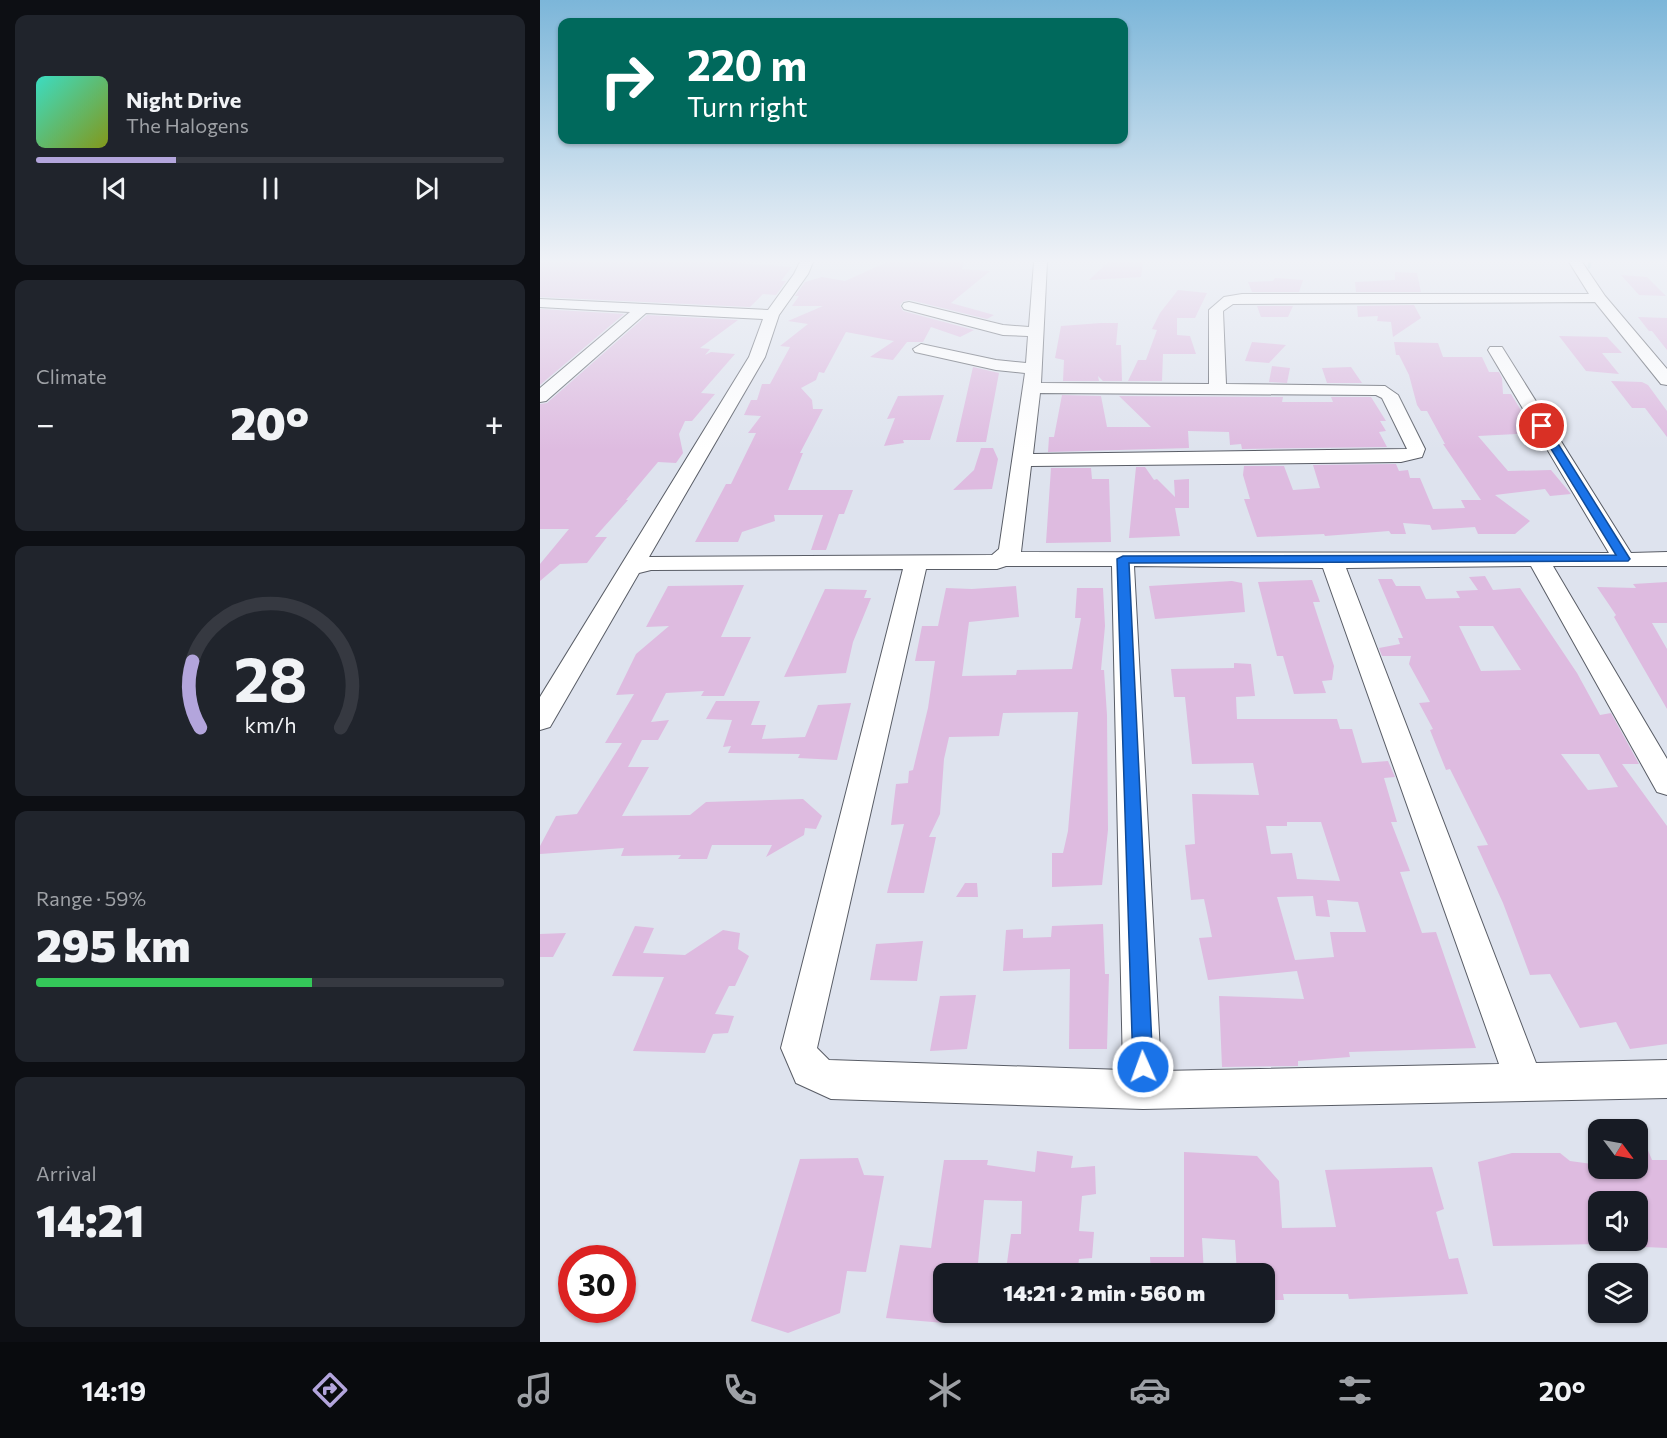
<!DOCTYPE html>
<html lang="en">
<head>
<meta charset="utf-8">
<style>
	body { margin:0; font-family:Commissioner,sans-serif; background:#20242c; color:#f1f3f6; height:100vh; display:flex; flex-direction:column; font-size:22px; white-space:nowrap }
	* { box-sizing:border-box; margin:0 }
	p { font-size:20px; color:#9ea1a6 }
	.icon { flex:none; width:33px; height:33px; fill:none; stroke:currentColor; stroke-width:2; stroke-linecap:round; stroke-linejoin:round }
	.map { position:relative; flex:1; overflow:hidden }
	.sheet { display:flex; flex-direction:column; gap:15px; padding:15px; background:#0d0f14; width:540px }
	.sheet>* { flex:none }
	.guide { position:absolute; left:18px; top:18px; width:570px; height:126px; border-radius:12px; box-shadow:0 2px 4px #0004; background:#00695c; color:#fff; overflow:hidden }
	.needle { width:39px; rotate:122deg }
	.fabs { position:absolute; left:1048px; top:1119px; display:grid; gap:12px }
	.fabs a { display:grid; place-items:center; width:60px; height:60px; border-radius:12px; background:#171b24; box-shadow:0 2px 4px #0004; font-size:30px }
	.speed { position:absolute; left:18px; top:1245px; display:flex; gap:12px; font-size:30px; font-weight:700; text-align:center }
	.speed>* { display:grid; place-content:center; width:78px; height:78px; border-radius:50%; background:#171b24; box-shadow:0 2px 4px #0004; line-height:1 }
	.speed .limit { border:9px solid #d22; background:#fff; color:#111 }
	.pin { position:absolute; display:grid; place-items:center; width:51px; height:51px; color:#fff; margin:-26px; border:3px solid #fff; border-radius:50%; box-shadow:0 2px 6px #0007 }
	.me { position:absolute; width:66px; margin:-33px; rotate:358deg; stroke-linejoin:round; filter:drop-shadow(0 0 4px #0008) }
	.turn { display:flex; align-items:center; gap:21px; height:126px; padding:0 30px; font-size:27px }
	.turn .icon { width:78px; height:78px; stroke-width:2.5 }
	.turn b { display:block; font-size:42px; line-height:51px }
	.big { font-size:45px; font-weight:800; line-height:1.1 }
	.sheet .card { flex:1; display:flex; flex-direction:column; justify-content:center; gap:9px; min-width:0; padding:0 21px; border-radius:12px; background:#20242c }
	.sheet .dial { align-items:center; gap:0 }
	.dial svg { height:156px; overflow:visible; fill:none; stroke:#363941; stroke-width:7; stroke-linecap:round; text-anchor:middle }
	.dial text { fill:#f1f3f6; stroke:none }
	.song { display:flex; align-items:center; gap:18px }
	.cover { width:72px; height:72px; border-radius:9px; background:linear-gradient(135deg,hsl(170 70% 55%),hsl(70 70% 35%)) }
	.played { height:6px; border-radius:3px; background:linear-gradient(90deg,#b3a5dc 30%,#363941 30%) }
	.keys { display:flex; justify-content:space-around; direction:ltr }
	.heat { display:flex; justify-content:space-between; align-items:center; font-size:33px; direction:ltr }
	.charge { height:9px; border-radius:4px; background:linear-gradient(90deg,#34c759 59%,#363941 0) }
	.trip { position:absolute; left:393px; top:1263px; width:342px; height:60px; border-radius:12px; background:#171b24; box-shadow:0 2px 4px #0004; font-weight:800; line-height:60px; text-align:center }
	.dock { display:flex; height:96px; justify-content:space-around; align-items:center; background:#090b0e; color:#9ea1a6 }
	.dock .icon { width:42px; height:42px }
	.dock .active { color:#b3a5dc }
	.dock b { font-size:27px; color:#f1f3f6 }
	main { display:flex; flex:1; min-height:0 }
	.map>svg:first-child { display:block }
</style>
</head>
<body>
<main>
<section class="sheet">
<div class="card">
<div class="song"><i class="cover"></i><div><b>Night Drive</b><p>The Halogens</p></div></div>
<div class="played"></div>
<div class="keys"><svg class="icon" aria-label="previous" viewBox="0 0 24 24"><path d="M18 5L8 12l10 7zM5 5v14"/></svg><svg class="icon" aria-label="pause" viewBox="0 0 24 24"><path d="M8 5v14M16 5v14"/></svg><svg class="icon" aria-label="next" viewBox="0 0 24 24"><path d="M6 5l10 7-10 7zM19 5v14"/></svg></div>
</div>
<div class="card"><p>Climate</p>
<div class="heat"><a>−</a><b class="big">20°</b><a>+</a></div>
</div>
<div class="card dial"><svg viewBox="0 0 100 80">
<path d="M14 69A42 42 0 1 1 86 69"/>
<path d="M14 69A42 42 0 0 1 10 35" stroke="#b3a5dc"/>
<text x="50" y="56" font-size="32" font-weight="700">28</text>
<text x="50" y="72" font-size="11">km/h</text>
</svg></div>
<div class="card"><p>Range · 59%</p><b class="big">295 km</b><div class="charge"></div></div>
<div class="card"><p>Arrival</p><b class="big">14:21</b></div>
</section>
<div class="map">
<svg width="1127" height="1342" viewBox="0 0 1127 1342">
	<rect width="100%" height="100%" fill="#dee3ee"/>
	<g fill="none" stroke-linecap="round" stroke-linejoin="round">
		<path stroke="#7bb9c2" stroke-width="3" d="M1049,267L1050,262"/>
	</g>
	<path fill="#debbe0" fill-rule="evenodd" d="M0,262H185L252,267L241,281H246L236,295L223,294L210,307L0,297Z
		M347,262H424L422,269L450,271L411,303L454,315L447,319L370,300L364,301L360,305L363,311L434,330L420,337L391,327L383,342H367L353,360L330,357L354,341L306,332L284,373L279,372L276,380L261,388L272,400L273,409H283L260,453H263L248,490H313L304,514H299L286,550H271L283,515H234L235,521L202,532L198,542H155L186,484H191L216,433H208L221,416L204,415L211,400H217L222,384H230L250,347L240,346L268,324L248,321L283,306H252L259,296H255L265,282L282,277L305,281Z
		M568,262H603L601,277L549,280Z
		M855,272L877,273L881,292H816L815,282L855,280Z
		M1081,275L1107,277L1126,296L1099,295Z
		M735,278L763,280L759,292H712L708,282L733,281Z
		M638,290L667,293L655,318H637V335L650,336L656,354H623L622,381H588L598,360H606L617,330L612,329L620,313Z
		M874,305L881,318L853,337L851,322L837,321L838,316L818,317L817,306Z
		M717,306H753L748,317H721Z
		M0,309L84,314L0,385Z
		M107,315L198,320L160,348L170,349L165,355L171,352L195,354L161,393L175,394L152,421H145L139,434L143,453L136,463L118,462L86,500H88L55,537H67L47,563L20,564L0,581V564L29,529H0V404L7,403Z
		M1098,317L1127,318V350L1112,331H1109Z
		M561,323H578L576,345H581L582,381H563L558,376L559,381H523L524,360L515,358L521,326Z
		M1019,336L1067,337L1082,353H1062L1079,374L1046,371Z
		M712,342L746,345L729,363L705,361Z
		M854,342L898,343L903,357H942L949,372H959L962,378L963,394H971L995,433L938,436L968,471L1011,470L1031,494L1010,496L1005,489L955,495L990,521L975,534H938L935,527L892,530L890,525L863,523L866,534H851L849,531L785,536L784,534L717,537L704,499H710L703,475L704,466H744L753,490L780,488L773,465L856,464L859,471L868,470L870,478H880L893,509L925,508L921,500H941L903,444H905L887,411H881L877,405L869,375L859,355H856Z
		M732,366L750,368L747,383L729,382Z
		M433,367L459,373L446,442H416Z
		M811,367L822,383H787L782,368Z
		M1071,381L1102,382L1108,385L1127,411V437L1105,408H1092Z
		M404,395L390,440H363L364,443L344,446L355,418L347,419L358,396Z
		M522,395L561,396L567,427H611L579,396L743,397L742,402H793L791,397H831L846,421H840L846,431L839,432L847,447L702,449L701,444L690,445L689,432L648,431L649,448L508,452L509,437H514Z
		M441,448H453L458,459L452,489L413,490L434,470Z
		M596,467H605L614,480L617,479L635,497L634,480L649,479V508H635L640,536L589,538Z
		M511,468H551L552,479H569L571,542L506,543Z
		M945,576L953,590L980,588L1037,673L1060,715L1071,713L1099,764H1082L1127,826V1044L1090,1049L1076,1022L1040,1028L1010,974L990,975L963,903L937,846L948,845L910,769L906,770L890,730L893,729L879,703L890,702L869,664L871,656H842L839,648L860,644L858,638H863L838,579H852L856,586H880L886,599L920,598L916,591L938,590L929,577ZM919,626H953L981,670L941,671ZM1021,754H1059L1078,787L1048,790Z
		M772,580L780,602H773L794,666L792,680L782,681L786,693L754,694L743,656H737L718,582Z
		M692,581L702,583L705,612L615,619L609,586Z
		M1127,582V623H1112L1127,649V709L1074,617L1076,615L1057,587L1096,588L1093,584Z
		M204,585L181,637H211L184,696H161L164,691L126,693L111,722L129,720L118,740H102L88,767H109L82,816L150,815L166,802L263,799L282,816L276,829L265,828L264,835L226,857L232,845H172L167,859H138L141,855L81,856L84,848L0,854V846L16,816L37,814L82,743H65L94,694L76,695L96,654L129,626L106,627L128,586Z
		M476,586L479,617L429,622L422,676L476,675L477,670L532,669L541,618H535L537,588H563L565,626L561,670H564L567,715L568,830L562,885L512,887V853H523L528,831L538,712L463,713L459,736L409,737L404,759L400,814L389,837H396L384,893H347L364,824L351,825L356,784L368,783L369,771L373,770L388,708L395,661H375L382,626H398L406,588L432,589Z
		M285,589L327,590L324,598H331L313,642L306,673L244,677Z
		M694,663L711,664L715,696L696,697L697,719H797L800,729H812L822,763L848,761L855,777L844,778L857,822H851L870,871L860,872L882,933L896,932L936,1048L809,1052L810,1057L758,1061V1066L682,1067L679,996L764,999L757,971L668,980L659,938L672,937L664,899L651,900L645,845L655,844L652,794L719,795L713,763L652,764L645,697H634L631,669L694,668ZM747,822H781L800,881L757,879L752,853L731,854L726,826H747ZM773,896L776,916L790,917L787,900L818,902L826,932H790L794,957L755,960L737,897Z
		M176,701H220L211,725H226L222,739L265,737L278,705L311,703L297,760L258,758L260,754L188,753L191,746L183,747L192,720L166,719Z
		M425,883H437L438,897H416Z
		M563,924L565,974H569L567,1049H529L530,969L463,971L466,930L483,929V938L511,937L512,926Z
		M95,926L114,928L103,953L145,955L183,930L200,933L198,949L209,956L195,986H189L175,1014L194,1016L188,1033L173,1034L165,1053L93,1051L124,977L72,976Z
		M26,933L13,957H0V934Z
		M383,941L377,981L330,980L336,944Z
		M436,995L427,1049L390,1051L400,996Z
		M1098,1126L1112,1160H1127V1248L1105,1247L1104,1243H1098V1202H1059V1244L953,1246L938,1162L972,1153H1020L1030,1161L1052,1164L1059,1168H1098Z
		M497,1151L533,1156L531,1168L555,1166L556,1194L542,1196L539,1231L554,1232L552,1258L539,1259L537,1274H482L481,1264L467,1263L471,1234H481L482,1201L444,1200L437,1274H404V1323L346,1318L360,1245L391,1248L404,1160H448L447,1165L495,1172Z
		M644,1152L717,1156L739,1181L742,1228L796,1227L785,1170L892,1167L904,1209L896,1212L909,1259L918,1258L928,1294L809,1299L808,1294H743L744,1300H724V1274H697L695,1240L662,1238L664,1274H611L610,1257H644Z
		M318,1158L324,1175L344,1176L326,1272L307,1271L300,1313L248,1333L211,1321L260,1159Z"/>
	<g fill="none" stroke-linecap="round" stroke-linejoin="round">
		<g stroke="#595d66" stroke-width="2">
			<path id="minor" d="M260,262H273L268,274L239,315L225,357L109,557L452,555L459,549L485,373L456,370L375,352L373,349L381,344L456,360L486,363L488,336L463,335L364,309L362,306L364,303L369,302L463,325L489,327L494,262H507L501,383L669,384V310L684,297L702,294H1049L1029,262H1042L1065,296L1127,369V385L1121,384L1055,302L693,304L683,311L686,384L845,386L858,395L885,449L882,457L861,462L491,466L481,552L1069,553L948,350L950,347H962L1091,553L1127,552V566H1013L1127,759V795L1117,792L991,566L806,568L996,1063L1127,1060V1098L603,1109L291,1099L256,1083L241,1048L363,569L111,570L99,573L10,727L0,730V697L209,357L223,319L106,313L6,401L0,402V388L90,312L0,307V299L228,310L254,274ZM500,393L836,395L842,398L867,449L493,454ZM466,566H572L583,1070L289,1060L277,1048L386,569H457ZM594,566L783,568L959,1064L621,1071Z"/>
		</g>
		<use href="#minor" fill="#fff" fill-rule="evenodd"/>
	</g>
	<linearGradient id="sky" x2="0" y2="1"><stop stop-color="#7cb6d9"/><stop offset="0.58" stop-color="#f0f2f7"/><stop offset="1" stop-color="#f0f2f7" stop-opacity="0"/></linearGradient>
	<rect width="1127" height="450" fill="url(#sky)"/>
	<path fill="#1a73e8" stroke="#114b97" stroke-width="1.5" d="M1002,423L1007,426L1090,559L1088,561L589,563L613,1067L610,1074L603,1077L595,1074L593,1067L577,559L583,556L1076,555L997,426Z"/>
</svg>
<div class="fabs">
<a><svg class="needle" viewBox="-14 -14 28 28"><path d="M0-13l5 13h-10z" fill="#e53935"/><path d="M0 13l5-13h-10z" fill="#9ea1a6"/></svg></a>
<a><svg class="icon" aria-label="sound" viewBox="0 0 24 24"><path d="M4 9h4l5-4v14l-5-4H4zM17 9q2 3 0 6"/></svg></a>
<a><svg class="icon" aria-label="layers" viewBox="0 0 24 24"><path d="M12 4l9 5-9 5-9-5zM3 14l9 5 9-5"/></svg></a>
</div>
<div class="speed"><div class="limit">30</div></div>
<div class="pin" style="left:1002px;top:426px;background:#d93025"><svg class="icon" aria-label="arrive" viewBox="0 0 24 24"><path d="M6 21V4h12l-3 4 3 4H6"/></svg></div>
<svg class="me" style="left:603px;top:1067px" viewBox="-20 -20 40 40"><circle r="17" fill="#1a73e8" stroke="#fff" stroke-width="3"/><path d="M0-11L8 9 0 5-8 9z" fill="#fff"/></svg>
<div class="trip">14:21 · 2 min · 560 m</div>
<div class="guide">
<div class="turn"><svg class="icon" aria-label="right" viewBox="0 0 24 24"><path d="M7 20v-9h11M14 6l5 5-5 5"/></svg><div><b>220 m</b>Turn right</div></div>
</div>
</div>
</main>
<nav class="dock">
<b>14:19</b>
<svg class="icon active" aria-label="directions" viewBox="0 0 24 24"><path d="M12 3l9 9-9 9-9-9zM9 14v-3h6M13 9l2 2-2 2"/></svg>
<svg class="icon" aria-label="music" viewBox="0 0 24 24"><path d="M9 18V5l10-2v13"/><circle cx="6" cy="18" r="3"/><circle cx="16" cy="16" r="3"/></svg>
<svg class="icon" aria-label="phone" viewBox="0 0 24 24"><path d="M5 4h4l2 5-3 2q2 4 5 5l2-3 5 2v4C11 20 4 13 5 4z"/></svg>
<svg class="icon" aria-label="climate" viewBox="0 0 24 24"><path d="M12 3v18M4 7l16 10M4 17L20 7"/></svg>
<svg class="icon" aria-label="car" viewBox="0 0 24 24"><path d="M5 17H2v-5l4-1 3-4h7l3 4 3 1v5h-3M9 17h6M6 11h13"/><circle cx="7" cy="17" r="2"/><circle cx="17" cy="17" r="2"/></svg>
<svg class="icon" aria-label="filters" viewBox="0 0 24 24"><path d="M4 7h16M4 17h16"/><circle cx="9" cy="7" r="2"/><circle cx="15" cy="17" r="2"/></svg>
<b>20°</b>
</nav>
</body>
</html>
